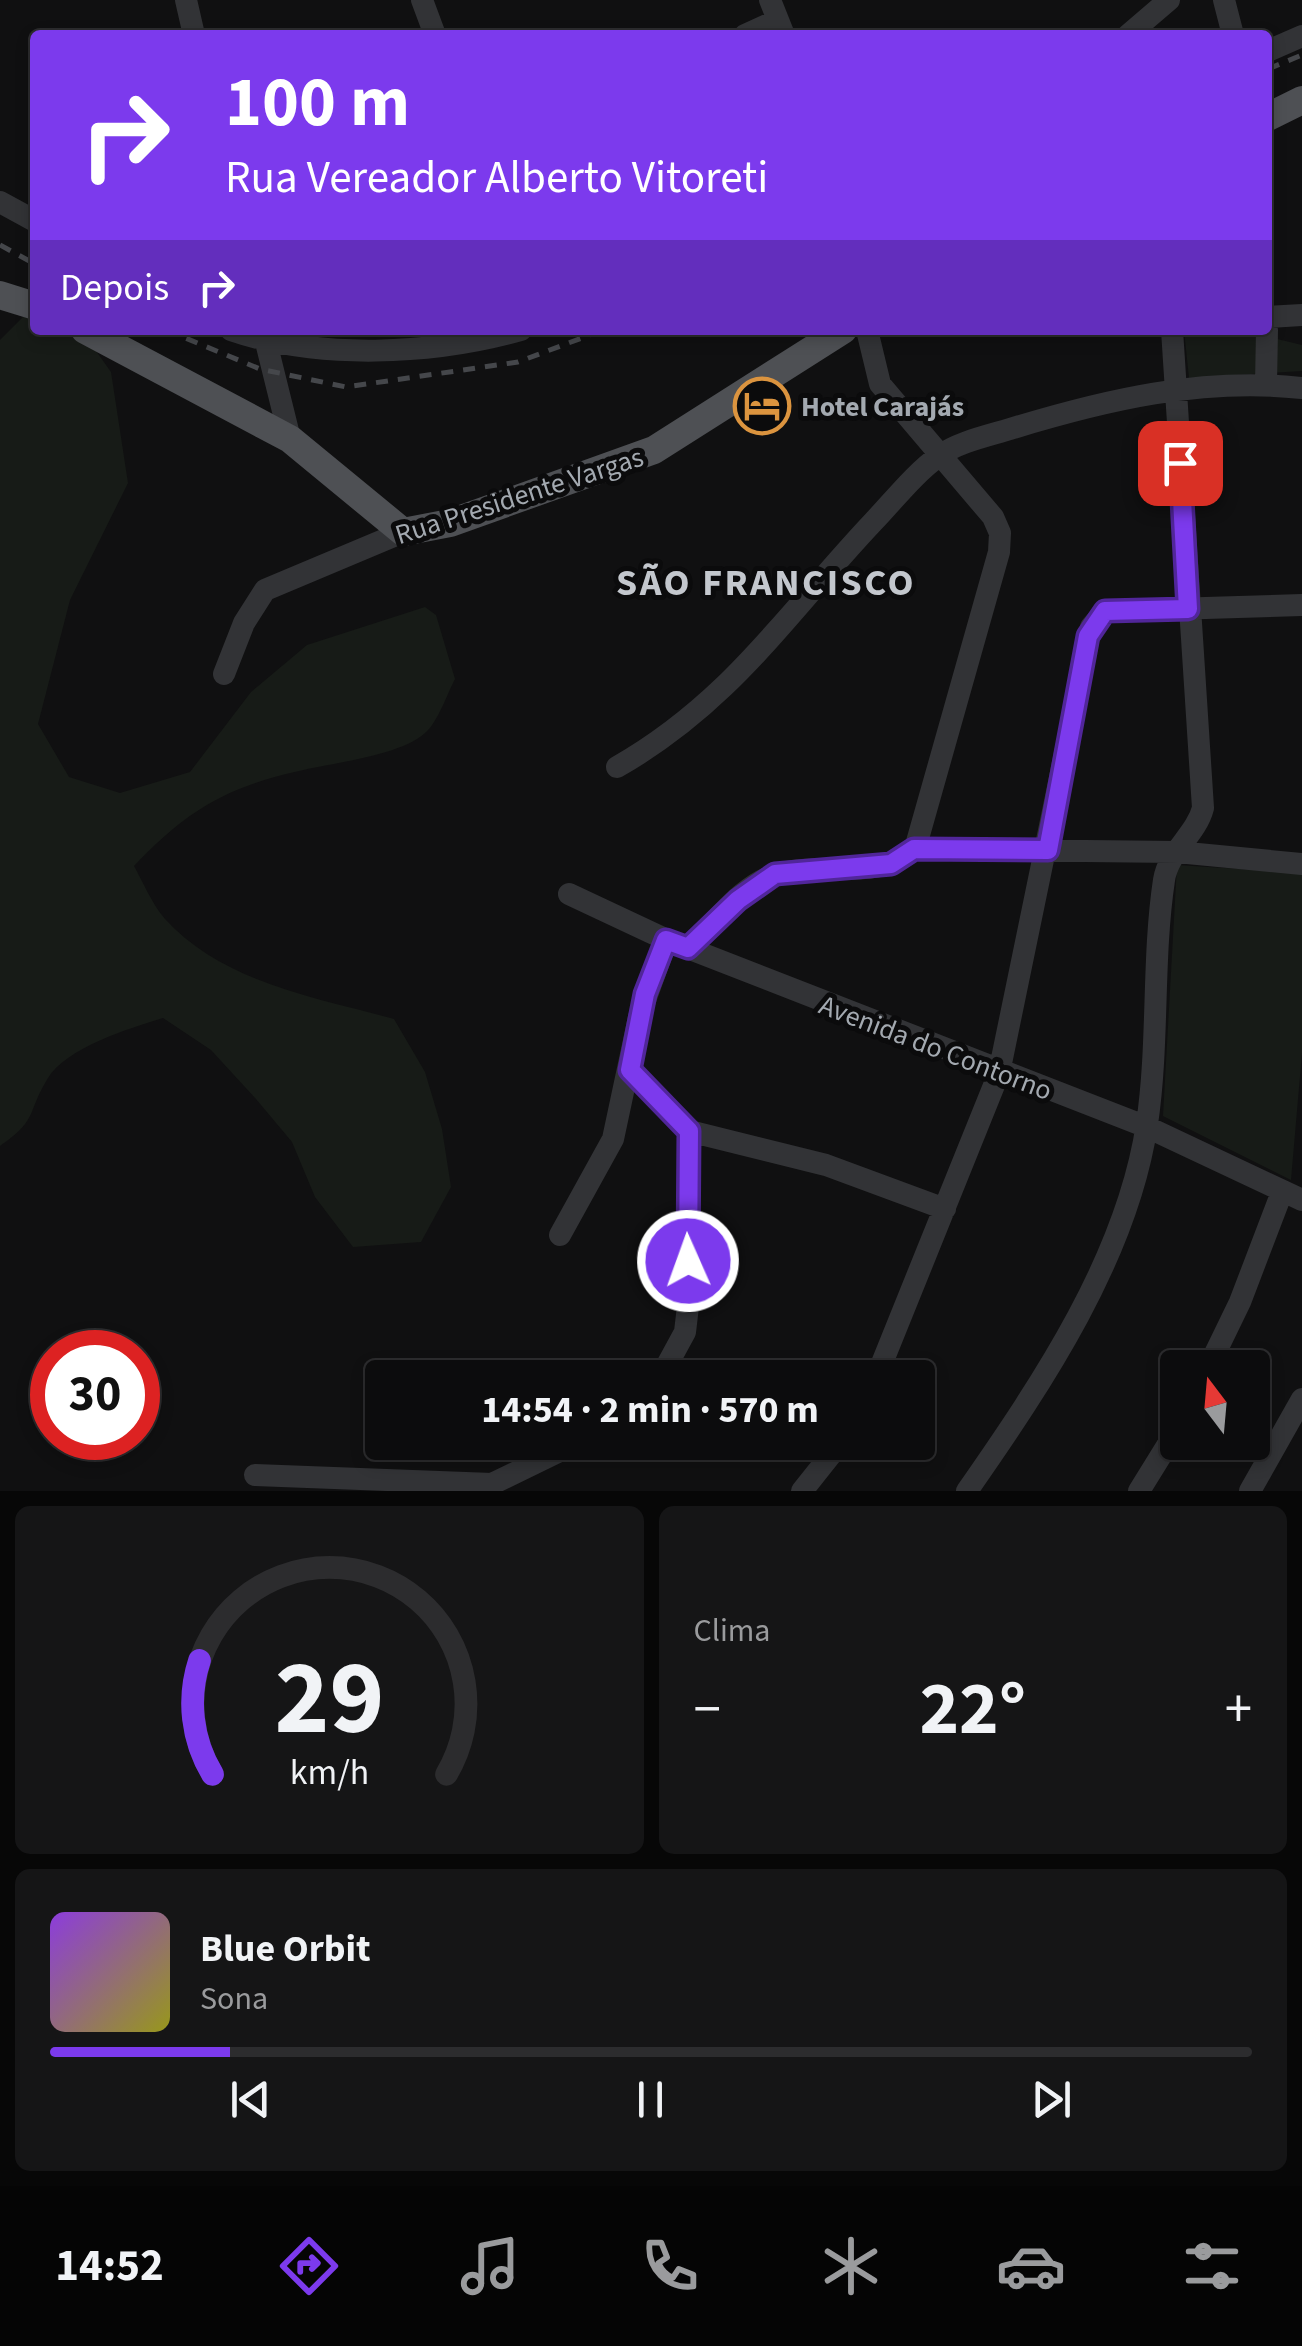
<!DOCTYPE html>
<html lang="pt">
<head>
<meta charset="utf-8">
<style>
	body { margin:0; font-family:"Source Sans 3",sans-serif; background:#151516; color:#f1f3f6; height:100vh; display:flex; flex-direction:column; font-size:38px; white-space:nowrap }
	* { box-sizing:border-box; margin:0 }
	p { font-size:32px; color:#9a9b9d }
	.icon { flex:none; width:55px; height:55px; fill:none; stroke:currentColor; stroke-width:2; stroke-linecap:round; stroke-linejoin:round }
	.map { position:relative; height:1491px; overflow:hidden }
	.details { display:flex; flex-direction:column; gap:15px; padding:15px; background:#070707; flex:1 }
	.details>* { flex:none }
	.banner { position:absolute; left:30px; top:30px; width:1242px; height:305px; border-radius:10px; box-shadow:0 5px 15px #0003,0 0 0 2px #2c2c2e; background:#7c3aed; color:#fff; overflow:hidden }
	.needle { width:65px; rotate:344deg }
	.buttons { position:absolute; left:1160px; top:1350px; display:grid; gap:20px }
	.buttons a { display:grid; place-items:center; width:110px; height:110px; border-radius:10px; background:#0c0c0d; box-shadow:0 5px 15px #0003,0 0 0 2px #2c2c2e; font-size:50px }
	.speed { position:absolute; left:30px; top:1330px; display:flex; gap:20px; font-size:50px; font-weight:700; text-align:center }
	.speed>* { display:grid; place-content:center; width:130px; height:130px; border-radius:50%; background:#0c0c0d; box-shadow:0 5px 15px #0003,0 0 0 2px #2c2c2e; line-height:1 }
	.speed .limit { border:15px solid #d22; background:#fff; color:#111 }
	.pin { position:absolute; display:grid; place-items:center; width:85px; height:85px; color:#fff; margin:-42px; border-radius:20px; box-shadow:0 5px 15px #0006 }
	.me { position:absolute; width:110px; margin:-55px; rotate:358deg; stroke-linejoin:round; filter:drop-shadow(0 0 8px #0008) }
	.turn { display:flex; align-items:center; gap:35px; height:210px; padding:0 30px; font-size:45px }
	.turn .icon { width:130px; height:130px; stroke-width:2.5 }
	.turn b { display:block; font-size:70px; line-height:85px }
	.then { display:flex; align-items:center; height:95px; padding:0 30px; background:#0003; gap:20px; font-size:38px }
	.big { font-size:75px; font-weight:700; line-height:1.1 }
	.details .tile { flex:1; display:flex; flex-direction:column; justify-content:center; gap:15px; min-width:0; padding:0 35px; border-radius:15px; background:#151516 }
	.details .dial { align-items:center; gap:0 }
	.dial svg { height:260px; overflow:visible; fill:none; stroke:#2c2c2e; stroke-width:7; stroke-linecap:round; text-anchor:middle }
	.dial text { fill:#f1f3f6; stroke:none }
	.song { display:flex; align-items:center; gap:30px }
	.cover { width:120px; height:120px; border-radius:15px; background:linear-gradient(135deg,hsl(270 70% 55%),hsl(60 70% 35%)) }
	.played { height:10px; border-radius:5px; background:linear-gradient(90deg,#7c3aed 15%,#2c2c2e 15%) }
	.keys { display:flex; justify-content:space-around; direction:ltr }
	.heat { display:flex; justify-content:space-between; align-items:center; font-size:55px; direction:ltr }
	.details .tiles { flex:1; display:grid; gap:15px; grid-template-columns:1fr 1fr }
	.tile:last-child { grid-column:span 2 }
	.trip { position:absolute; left:365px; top:1360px; width:570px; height:100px; border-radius:10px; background:#0c0c0d; box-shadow:0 5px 15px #0003,0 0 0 2px #2c2c2e; font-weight:700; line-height:100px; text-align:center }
	.tabs { display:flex; height:160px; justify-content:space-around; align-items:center; background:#050505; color:#9a9b9d }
	.tabs .icon { width:70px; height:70px }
	.tabs .on { color:#7c3aed }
	.tabs b { font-size:45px; color:#f1f3f6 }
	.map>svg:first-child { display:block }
</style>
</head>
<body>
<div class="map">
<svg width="1302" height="1491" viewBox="0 0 1302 1491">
	<rect width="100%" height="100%" fill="#101011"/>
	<path fill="#171b17" d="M32,308L35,330L84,334L111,372L128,483L70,600L38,724L69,777L120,793L190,772L251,692L307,645L425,607L436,615L455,679C447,694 438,722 425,733C400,756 331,763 299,771C226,787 185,812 134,866C143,882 152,904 165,919C224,983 314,997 394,1019L425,1072L442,1129L451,1187L421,1242L353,1247L315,1197L292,1142L256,1099L211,1050L163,1018C130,1028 66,1048 48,1078C26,1114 39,1119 0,1146V340Z
		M1184,330H1241L1302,345V371L1189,378Z
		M1177,865L1302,873V1053L1291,1180L1163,1116Z"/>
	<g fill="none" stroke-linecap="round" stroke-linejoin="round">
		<path stroke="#323336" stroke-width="22" d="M186,0L194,35
			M422,0L435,35
			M770,0L784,35
			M1224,0L1233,35
			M745,35L778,20
			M1128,35L1169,0
			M1268,51L1302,36
			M0,202L35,221
			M1268,317L1302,315
			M231,330C318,360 433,355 521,330
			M263,330L290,439
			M1266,384L1267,330
			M224,674L244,623L265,590L403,532
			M617,767C731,702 787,613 874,521C894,500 915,473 939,456C958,442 987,436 1010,429C1105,400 1202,377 1302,388
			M915,849L1177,852L1302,864
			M569,894L667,940L1147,1127L1302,1200
			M688,948C714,924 743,883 778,874C822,861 879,882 915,849L999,552L1000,533L993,517L880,384L867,330
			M630,1070L689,1131L690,1289L685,1332L660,1378
			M689,1131L826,1165L945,1209
			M560,1235L613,1139L639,1017L667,940
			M1208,1368L1240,1302L1282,1192
			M876,1378L999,1073L1091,627L1105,611L1302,605
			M255,1475L492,1484L578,1442
			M802,1491L841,1442
			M967,1491C1043,1382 1127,1257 1147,1124C1159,1043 1152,960 1164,880C1168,852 1196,835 1203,808L1172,330
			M1139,1491L1178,1428
			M1250,1491L1302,1399"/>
		<path stroke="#4e5054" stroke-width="28" d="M1268,117L1302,100
			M0,295L35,306
			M85,330L290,439L403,532L450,523L654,450L843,330"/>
		<path stroke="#45474b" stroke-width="5" stroke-dasharray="12 10" stroke-linecap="butt" d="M1268,69L1302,55
			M0,245L35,264
			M166,330L260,369L346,387L518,362L603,330"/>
	</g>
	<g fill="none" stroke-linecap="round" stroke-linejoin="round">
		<g stroke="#51269a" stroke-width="25">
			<path id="route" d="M688,1261L689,1131L630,1070L645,994L666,940L688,948L738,900L775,874L891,864L914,849L1048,850L1088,636L1105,611L1188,609L1180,463"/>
		</g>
		<use href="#route" stroke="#7c3aed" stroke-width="18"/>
	</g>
	<defs>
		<g id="hotel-ring" transform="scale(2.875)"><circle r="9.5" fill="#0b0b0c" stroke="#db943f" stroke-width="1.5"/><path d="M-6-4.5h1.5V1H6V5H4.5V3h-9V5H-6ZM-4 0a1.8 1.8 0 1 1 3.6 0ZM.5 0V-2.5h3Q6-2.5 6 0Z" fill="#db943f"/></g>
	</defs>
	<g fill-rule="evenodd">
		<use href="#hotel-ring" x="762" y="406"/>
	</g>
	<g text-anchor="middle" stroke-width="10" stroke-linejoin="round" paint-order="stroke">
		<g font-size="28" font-weight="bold" fill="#a3a9b0" stroke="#0b0b0c" text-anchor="start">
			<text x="801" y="416">Hotel Carajás</text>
		</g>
		<g font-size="28" fill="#a3a9b0" stroke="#0b0b0c">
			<text transform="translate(519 495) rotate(-18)" y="10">Rua Presidente Vargas</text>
			<text transform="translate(936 1047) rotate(21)" y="10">Avenida do Contorno</text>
		</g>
		<g font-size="38" font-weight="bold" letter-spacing="2.5" fill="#c3c7cd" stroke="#0b0b0c">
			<text x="766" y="595">SÃO FRANCISCO</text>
		</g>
	</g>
</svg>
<div class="buttons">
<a><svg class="needle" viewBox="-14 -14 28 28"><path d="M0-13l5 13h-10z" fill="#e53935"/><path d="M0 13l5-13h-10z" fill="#9a9b9d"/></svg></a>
</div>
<div class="speed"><div class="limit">30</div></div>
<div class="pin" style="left:1180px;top:463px;background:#d93025"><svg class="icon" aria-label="arrive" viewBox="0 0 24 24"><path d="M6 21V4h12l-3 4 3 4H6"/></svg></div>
<svg class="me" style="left:688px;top:1261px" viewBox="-20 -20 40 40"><circle r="17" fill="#7c3aed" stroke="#fff" stroke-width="3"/><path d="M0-11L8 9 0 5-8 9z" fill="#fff"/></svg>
<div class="trip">14:54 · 2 min · 570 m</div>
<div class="banner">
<div class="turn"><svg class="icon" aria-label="right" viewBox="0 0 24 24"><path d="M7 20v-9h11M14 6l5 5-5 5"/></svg><div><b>100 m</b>Rua Vereador Alberto Vitoreti</div></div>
<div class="then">Depois<svg class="icon" aria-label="right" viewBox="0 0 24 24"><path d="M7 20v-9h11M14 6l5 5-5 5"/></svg></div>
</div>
</div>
<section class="details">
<div class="tiles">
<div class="tile dial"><svg viewBox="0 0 100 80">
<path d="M14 69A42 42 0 1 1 86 69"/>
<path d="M14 69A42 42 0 0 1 10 34" stroke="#7c3aed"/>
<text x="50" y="56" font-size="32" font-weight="700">29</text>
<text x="50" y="72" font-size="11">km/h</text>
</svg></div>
<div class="tile"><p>Clima</p>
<div class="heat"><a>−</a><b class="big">22°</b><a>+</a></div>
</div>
<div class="tile">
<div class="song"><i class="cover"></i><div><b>Blue Orbit</b><p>Sona</p></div></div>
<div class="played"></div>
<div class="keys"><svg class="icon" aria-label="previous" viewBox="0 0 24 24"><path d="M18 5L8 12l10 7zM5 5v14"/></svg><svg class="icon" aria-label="pause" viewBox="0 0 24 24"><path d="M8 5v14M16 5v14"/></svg><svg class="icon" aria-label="next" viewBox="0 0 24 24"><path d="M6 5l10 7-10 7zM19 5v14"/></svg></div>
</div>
</div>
</section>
<nav class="tabs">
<b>14:52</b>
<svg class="icon on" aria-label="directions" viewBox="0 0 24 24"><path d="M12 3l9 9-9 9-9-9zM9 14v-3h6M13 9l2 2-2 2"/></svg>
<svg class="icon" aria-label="music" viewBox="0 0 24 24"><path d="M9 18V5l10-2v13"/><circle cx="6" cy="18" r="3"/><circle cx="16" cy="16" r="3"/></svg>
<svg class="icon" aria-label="phone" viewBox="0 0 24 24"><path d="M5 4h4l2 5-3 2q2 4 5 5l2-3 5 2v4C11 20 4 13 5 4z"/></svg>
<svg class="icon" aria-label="climate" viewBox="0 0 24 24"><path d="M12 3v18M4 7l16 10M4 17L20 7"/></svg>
<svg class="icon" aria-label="car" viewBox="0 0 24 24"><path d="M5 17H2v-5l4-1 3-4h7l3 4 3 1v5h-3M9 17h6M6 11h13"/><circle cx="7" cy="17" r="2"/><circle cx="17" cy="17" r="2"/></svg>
<svg class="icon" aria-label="filters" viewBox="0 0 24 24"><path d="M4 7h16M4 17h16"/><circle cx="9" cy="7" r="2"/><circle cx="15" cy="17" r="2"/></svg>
</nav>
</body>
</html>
